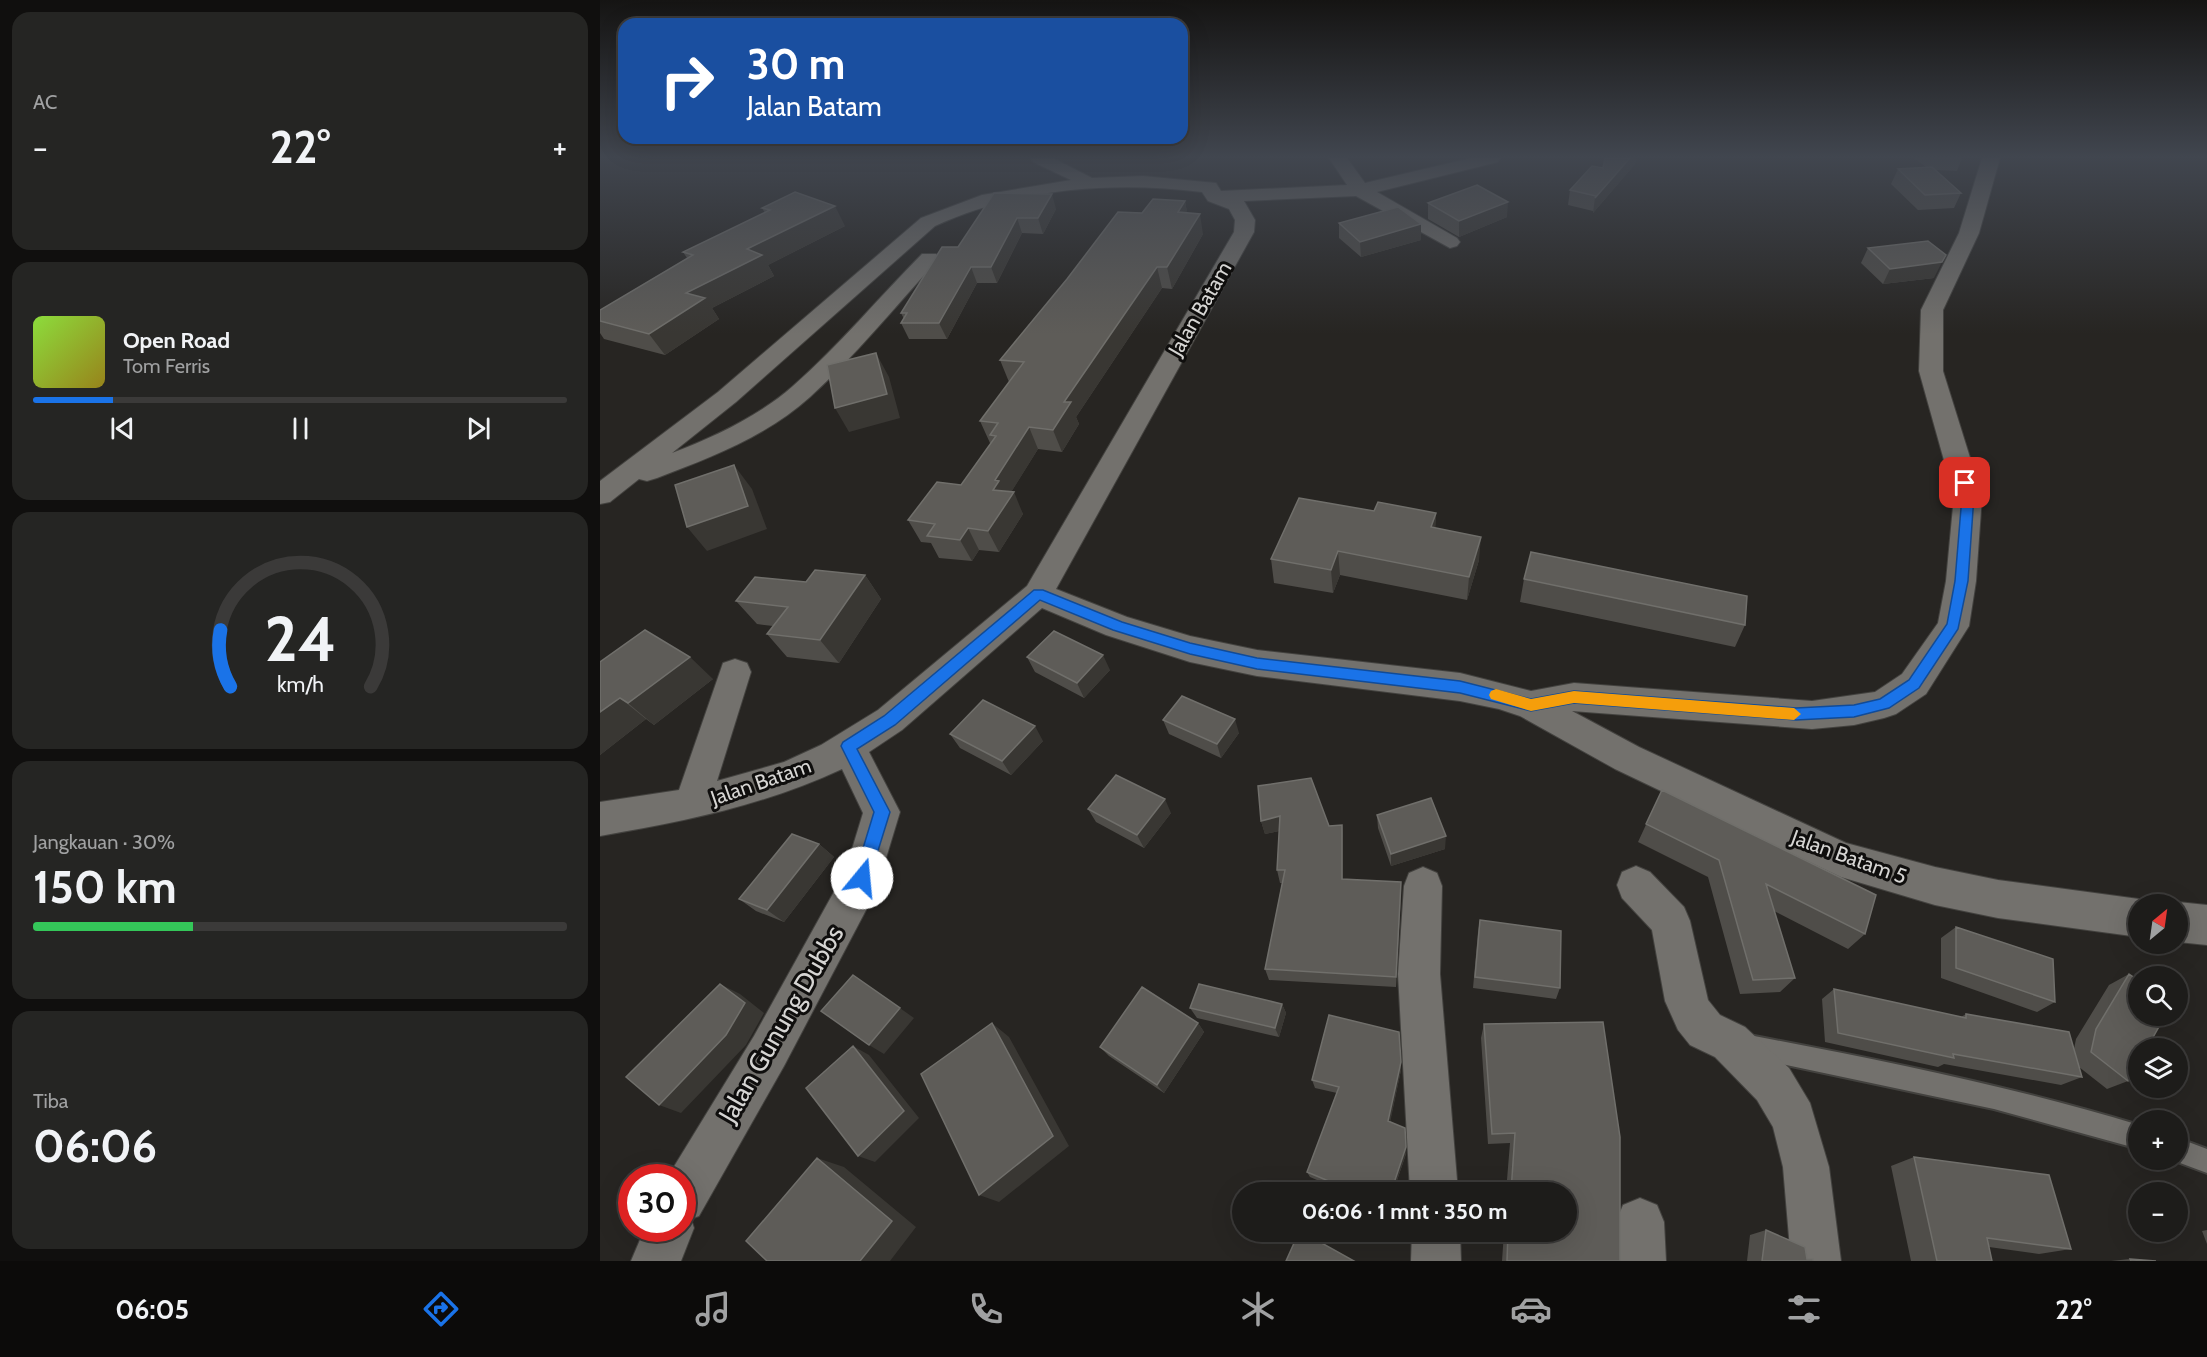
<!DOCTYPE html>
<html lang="id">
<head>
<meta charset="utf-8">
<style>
	body { margin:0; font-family:Cabin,sans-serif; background:#252523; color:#f1f3f6; height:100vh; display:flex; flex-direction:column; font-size:22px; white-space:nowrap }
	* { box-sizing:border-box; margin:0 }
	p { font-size:20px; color:#a0a1a2 }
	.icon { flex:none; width:33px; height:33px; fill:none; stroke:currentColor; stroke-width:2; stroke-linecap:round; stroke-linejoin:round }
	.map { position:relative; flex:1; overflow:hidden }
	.side { display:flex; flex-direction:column; gap:12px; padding:12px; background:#100f0e; width:600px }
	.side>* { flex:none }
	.hud { position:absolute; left:18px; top:18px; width:570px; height:126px; border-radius:18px; box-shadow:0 6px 24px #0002,0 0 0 2px #3b3a39; background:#1a4fa0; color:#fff; overflow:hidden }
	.needle { width:39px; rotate:29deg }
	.fabs { position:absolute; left:1528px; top:894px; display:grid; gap:12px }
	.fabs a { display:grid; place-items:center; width:60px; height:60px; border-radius:50%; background:#1d1c1a; box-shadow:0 6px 24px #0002,0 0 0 2px #3b3a39; font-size:30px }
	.speed { position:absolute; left:18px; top:1164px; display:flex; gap:12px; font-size:30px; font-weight:700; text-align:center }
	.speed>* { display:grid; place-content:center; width:78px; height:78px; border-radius:50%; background:#1d1c1a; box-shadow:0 6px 24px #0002,0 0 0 2px #3b3a39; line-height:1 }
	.speed .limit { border:9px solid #d22; background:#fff; color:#111 }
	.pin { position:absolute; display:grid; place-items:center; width:51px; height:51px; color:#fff; margin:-26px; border-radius:12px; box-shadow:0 3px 9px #0006 }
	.me { position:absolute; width:66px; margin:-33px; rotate:17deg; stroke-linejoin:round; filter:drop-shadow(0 0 4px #0008) }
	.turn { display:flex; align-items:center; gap:21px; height:126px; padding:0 30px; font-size:27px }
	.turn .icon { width:78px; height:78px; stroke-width:2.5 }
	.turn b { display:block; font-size:42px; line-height:51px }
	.big { font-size:45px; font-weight:800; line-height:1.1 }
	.side .widget { flex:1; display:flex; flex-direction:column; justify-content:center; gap:9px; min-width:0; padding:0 21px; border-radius:18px; background:#252523 }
	.side .dial { align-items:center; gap:0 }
	.dial svg { height:156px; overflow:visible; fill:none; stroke:#3b3a39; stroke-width:7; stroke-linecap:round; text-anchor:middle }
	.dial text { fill:#f1f3f6; stroke:none }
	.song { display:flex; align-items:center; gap:18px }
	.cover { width:72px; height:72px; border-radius:9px; background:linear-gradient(135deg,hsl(90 70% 55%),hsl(50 70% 35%)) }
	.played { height:6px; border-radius:3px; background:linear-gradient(90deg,#1a73e8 15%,#3b3a39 15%) }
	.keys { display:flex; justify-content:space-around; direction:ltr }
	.heat { display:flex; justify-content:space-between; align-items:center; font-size:33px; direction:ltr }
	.charge { height:9px; border-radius:4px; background:linear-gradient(90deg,#34c759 30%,#3b3a39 0) }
	.trip { position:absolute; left:632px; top:1182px; width:345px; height:60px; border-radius:30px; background:#1d1c1a; box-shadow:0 6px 24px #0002,0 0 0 2px #3b3a39; font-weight:800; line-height:60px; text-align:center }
	.tab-bar { display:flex; height:96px; justify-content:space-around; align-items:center; background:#0c0b0a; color:#a0a1a2 }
	.tab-bar .icon { width:42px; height:42px }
	.tab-bar .selected { color:#1a73e8 }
	.tab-bar b { font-size:27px; color:#f1f3f6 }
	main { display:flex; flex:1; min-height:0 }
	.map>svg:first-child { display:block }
</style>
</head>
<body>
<main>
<section class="side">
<div class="widget"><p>AC</p>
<div class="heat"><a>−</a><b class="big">22°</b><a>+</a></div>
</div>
<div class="widget">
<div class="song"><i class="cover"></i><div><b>Open Road</b><p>Tom Ferris</p></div></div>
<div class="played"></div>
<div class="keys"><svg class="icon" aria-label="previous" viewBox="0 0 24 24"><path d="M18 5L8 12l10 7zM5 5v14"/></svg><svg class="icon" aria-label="pause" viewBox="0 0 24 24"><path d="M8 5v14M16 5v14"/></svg><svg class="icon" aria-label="next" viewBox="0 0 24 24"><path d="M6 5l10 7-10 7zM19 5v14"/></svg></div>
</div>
<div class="widget dial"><svg viewBox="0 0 100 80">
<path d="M14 69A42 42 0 1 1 86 69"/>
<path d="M14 69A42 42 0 0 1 9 40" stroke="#1a73e8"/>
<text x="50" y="56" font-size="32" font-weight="700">24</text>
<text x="50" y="72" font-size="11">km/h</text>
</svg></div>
<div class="widget"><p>Jangkauan · 30%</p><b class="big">150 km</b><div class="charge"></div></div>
<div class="widget"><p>Tiba</p><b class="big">06:06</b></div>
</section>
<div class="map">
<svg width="1607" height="1261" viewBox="0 0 1607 1261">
	<rect width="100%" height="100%" fill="#272522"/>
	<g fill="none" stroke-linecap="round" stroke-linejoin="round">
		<g stroke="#43423f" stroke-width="4">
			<path id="service" d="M1149,1035C1280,1060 1411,1086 1539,1125V1149L1394,1109L1149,1057L1141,1054L1138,1046L1141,1038Z
				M1578,1138L1607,1149V1173L1572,1160H1578Z"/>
		</g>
		<g stroke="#43423f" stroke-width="2">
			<path id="minor" d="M430,158H453L492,178L543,176L616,183L621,191L747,185L729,158H747L765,183L871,158H901L898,162L777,192L857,238L860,242L857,246L850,248L756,196L644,201L655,220L654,232L456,589L527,617L590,636L657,650L860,673L931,691L974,683L1212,701L1275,692L1302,674L1338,623L1346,581L1354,496L1319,371L1321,310L1359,233L1382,158H1400L1379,233L1343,310V371L1382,496L1376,581L1369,626L1326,694L1296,714L1284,718L1254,725L1212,729L972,711L1039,747L1246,843L1335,867L1398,880L1539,899L1553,904H1539V937L1398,918L1335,905L1241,877L1015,769L920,716L899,709L860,701L657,676L590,662L506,635L442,608L302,730L269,752L300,812L276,891L184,1066L99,1216L91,1219L94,1228L81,1261H31L45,1228H82V1178H67L154,1036L245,872L263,813L242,769C162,806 86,821 0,836V802L79,790L123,663L135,659L147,663L151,672L117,781L184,762L221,745L278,710L427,586L634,232L635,220L629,209L608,201L602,192C513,181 418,188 335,226L136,402L72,453C114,437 159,416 193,386C239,346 279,297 322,254H336L339,258L336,262C295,307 255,356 210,397C167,436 110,458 57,478L47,481L39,479L10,502L0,504V481L118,392L321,218L382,195L471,180L433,162Z
				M1036,866L1050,872L1084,907L1090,921L1108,1000L1120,1015L1145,1027L1189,1068L1210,1103L1229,1167L1241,1261H1191L1183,1167L1173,1127L1157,1100L1115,1057L1090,1045L1078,1030L1065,1001L1052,930L1022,898L1017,885L1022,872Z
				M823,867L837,873L842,886L840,974L858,1192H810L798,974L804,886L809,873Z
				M1578,902L1607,905V945L1578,942V904H1573Z
				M1040,1198L1057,1205L1064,1222L1066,1261H1016V1222L1023,1205Z
				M812,1232H860L861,1261H811Z"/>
		</g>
		<use href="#service" fill="#73716d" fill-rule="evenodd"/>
		<use href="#minor" fill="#73716d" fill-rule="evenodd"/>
	</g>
	<path fill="#4f4d49" d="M1005,158H1036L1035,164L993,213V211L968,205L970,190L1003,168Z
		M1314,158H1362L1357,171L1336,170L1361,193L1354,208L1318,210L1291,184L1298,169L1326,167Z
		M394,193L456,209L443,234L422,233L397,283H377L347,339H309L301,323L304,319L301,313L358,247Z
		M585,201L587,213L603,234L572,289L562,288L476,417L479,424L462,452L438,449L411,492L423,514L399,552L379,550L372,561L339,558L331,543L321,542L308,520L361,485L391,443H390L380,421L409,382L400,360L542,213Z
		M828,203L907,217L859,237L828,219Z
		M162,208L245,226L168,265L174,276L112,308L119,319L65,355L4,339L0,333V310L87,258L83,252L165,213Z
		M739,223L821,224V240L761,257L739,238Z
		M1268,248L1334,278L1283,284L1261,263Z
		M774,511L836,513L835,528L879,560L867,600L740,575L733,593L674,583L671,559Z
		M265,575L281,599L239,663L187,657L167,634L173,626L157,624L136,601L206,582Z
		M924,579L1145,625L1135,647L920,602Z
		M427,657L510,670L484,698L435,672Z
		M0,662L113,679L54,725L46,719L0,755Z
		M563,720L639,733L621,758L569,734Z
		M350,734L443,741L411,775L360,748Z
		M1062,790L1265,934L1248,949L1174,911L1195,978L1180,992L1140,994L1108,877L1038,842Z
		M488,809L571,813L544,848L496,822Z
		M777,815L845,849L791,866L778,828Z
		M661,821L729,826L742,825L743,838V879L801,894L796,987L669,980L665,969L682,883H680L677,870L679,831L665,834Z
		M219,844L234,857L184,922L156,911L139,899Z
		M880,920L960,988L956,999L873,988L878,932Z
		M1356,927L1455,1002L1437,1012L1341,978V938Z
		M1529,974L1528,1081L1507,1089L1479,1067L1482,1077L1461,1085L1344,1064L1338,1067L1225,1042L1222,999L1234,989L1361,1017L1366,1014L1474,1049L1476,1039L1509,985Z
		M682,1004L686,1013L679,1037L597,1018L590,1008Z
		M598,1023L604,1032L564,1093L509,1056L500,1047Z
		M884,1024L1020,1261H902L904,1232H966V1192H906L910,1143L888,1144L881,1038Z
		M801,1062V1070L790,1121L806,1154L793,1192H745L710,1177L707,1172L737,1093L715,1088L712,1080Z
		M1314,1157L1471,1249L1439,1254L1389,1247L1392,1261H1311L1291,1166Z
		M1166,1230L1207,1259L1213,1261H1147L1150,1235Z
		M1607,1230V1244L1602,1231Z
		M1530,1259L1556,1261H1511Z"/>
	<path fill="#393733" d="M1030,158H1036L1035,164L993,213L995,198Z
		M452,194L456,209L443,234L438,218Z
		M585,201L589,222L578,212Z
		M908,202L907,217L859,237V221Z
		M235,206L245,226L168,265L174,276L112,308L119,319L65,355L49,334L86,293L147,249Z
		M600,214L603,234L572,289L567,267Z
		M417,218L422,233L397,283L391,267Z
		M821,224V240L761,257L760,242Z
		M1342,262L1334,278L1283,284L1290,269Z
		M371,267L377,283L347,339L339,323Z
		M557,267L562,288L476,417L479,424L462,452L453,430L464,402Z
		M276,353L289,377L300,418L249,432L235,408Z
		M429,427L438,449L407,499L414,492L423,514L399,552L388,531L395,480Z
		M134,465L152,489L167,529L107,551L87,527Z
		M836,513L835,537L831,527Z
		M368,528L379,550L372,561L360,540Z
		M881,537L879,560L867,600L869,577Z
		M738,551L740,575L733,593L731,570Z
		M265,575L281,599L239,663L220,640Z
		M503,655L510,670L484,698L477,683Z
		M90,657L113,679L54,725L28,703Z
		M20,698L46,719L0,755V712Z
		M635,719L639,733L621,758L617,744Z
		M435,726L443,741L411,775L402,761Z
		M565,799L571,813L544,848L537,835Z
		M680,816L683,830L665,834L661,821Z
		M742,825L743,838V891L742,879Z
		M846,836L845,849L791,866V854Z
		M219,844L234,857L184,922L167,910Z
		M801,882V894L796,987V977Z
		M253,975L314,1018L284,1054L269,1045Z
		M120,984L140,994L164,1013L146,1045L81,1113L59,1105Z
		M682,1004L686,1013L679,1037L675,1028Z
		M392,1023L409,1037L469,1146L399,1202L379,1195Z
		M598,1023L604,1032L564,1093L557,1085Z
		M253,1046L269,1055L319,1118L275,1162L258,1156Z
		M801,1062V1070L789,1128L788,1121Z
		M806,1147V1154L793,1192H791Z
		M217,1158L244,1167L316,1227L290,1261H260Z"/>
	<path fill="#5e5c58" stroke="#706f6b" stroke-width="1.5" d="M1005,158H1030L995,198L996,196L970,190L992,166L1003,168Z
		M1332,167L1361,193L1325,195L1298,169Z
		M877,185L908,202L859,221L828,203Z
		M195,192L235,206L147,249L162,255L86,293L105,298L49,334L0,321V310L93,255L83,252L170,210L162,208Z
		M394,193L452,194L438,218H417L391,267H371L339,323H301L307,313H301L342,247H358Z
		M553,199L585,201L578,212L600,214L567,267H557L464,402H471L453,430L429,427L395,480L399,481L393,490L414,492L388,531L368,528L360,540L327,536L335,524L308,520L337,482L361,485L396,436L390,435L398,423L380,421L424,362L400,360L467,279L518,212L542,213Z
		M798,207L821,224L760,242L739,223Z
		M1328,241L1346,255L1342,262L1290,269L1268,248Z
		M276,353L287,394L235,408L227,365Z
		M134,465L148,506L87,527L75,485Z
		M699,498L774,511L778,502L836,513L831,527L881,537L869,577L738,551L731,570L671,559Z
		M931,552L1147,596L1145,625L924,579Z
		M215,570L265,575L220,640L167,634L188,607L136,601L155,577L206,582Z
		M45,630L90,657L28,703L20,698L0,712V662Z
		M454,631L503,655L477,683L427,657Z
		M582,696L635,719L617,744L563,720Z
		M383,700L435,726L402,761L350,734Z
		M516,775L565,799L537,835L488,809Z
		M711,778L729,826L742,825V879L801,882L796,977L665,969L685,870H677L680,816L661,821L658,786Z
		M1062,790L1276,895L1265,934L1166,884L1195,978L1153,980L1119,860L1046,824Z
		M831,798L846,836L791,854L777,815Z
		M192,834L219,844L167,910L139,899Z
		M880,920L961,931L960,988L875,977Z
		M1356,927L1453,959L1455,1002L1356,968Z
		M1529,974L1539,981V1016H1565L1547,1048H1539V1062L1528,1081L1491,1052L1496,1029Z
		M253,975L300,1008L269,1045L221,1011Z
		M120,984L145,1003L126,1035L59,1105L26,1077Z
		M599,984L682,1004L675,1028L590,1008Z
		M542,987L598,1023L557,1085L500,1047Z
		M1234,989L1366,1018V1014L1469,1032L1482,1077L1353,1054L1354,1058L1238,1033Z
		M729,1015L799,1032L801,1062L788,1121L805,1128L806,1147L791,1192H755L707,1172L739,1087L712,1080Z
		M1003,1022L1020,1137V1261H907L908,1232H966V1192H911L915,1133L892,1134L884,1024Z
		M392,1023L453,1136L379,1195L321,1074Z
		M253,1046L304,1111L258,1156L206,1088Z
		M1314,1157L1449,1175L1471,1249L1387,1238L1392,1261H1337Z
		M217,1158L292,1221L260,1261H167L146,1241Z
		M1166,1230L1205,1247L1207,1259H1213V1261H1162Z
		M699,1232H702L754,1261H686Z
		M1530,1259L1556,1261H1531Z"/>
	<linearGradient id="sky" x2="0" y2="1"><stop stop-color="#151413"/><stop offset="0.47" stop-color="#41464f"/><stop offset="1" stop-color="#41464f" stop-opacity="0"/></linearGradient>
	<rect width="1607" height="334" fill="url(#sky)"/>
	<path fill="#1a73e8" stroke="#114b97" stroke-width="1.5" d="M1365,479L1371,483L1374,496L1368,581L1358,629L1319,688L1289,708L1254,717L1196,720L974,703L931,711L860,693L657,669L590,654L513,630L440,600L295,725L257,749L290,812L268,883L262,886L256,883L254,878L274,812L241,746L243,742L284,716L434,590H443L522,622L590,643L657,658L860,681L931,699L974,691L1196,708L1254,705L1280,699L1309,680L1347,624L1355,581L1362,496L1359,483Z"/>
	<path fill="#f59e0b" d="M896,689L931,699L974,691L1194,708L1201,714L1194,720L974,703L931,711L891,699L889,695L891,691Z"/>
	<g text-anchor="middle" stroke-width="6" stroke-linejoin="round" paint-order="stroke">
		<g font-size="21" fill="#d6d5d3" stroke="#0f0e0d">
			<text transform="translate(600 309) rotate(-60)" y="7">Jalan Batam</text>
			<text transform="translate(161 782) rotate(-19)" y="7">Jalan Batam</text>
			<text transform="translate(1249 857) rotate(20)" y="7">Jalan Batam 5</text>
		</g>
		<g font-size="26" fill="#d6d5d3" stroke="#0f0e0d">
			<text transform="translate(181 1024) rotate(-60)" y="9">Jalan Gunung Dubbs</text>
		</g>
	</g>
</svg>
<div class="fabs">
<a><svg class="needle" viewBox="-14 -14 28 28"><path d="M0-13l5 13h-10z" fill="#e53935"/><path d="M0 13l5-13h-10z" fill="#a0a1a2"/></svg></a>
<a><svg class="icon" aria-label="search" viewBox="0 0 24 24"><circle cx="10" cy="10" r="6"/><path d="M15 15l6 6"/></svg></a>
<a><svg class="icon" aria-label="layers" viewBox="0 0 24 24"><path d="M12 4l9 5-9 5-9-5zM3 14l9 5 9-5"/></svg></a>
<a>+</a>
<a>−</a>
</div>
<div class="speed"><div class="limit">30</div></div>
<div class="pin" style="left:1365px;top:483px;background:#d93025"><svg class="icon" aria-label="arrive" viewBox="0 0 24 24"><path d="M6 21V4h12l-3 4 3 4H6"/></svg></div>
<svg class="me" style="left:262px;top:878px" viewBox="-20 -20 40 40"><circle r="19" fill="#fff"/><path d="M0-13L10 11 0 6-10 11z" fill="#1a73e8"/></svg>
<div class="trip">06:06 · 1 mnt · 350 m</div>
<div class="hud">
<div class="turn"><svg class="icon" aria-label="right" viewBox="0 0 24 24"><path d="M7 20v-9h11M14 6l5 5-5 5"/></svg><div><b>30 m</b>Jalan Batam</div></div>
</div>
</div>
</main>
<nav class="tab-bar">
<b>06:05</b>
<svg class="icon selected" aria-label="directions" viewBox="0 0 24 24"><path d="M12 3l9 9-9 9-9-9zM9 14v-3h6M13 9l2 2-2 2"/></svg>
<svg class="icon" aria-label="music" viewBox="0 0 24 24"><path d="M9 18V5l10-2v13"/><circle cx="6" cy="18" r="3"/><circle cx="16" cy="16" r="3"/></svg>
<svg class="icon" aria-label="phone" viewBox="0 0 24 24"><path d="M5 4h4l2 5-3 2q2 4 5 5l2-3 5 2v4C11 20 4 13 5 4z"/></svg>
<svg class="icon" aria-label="climate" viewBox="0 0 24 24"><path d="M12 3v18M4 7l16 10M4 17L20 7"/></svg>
<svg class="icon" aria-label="car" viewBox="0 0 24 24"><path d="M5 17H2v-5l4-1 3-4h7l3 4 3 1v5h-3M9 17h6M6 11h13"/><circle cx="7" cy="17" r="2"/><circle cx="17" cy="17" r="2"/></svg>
<svg class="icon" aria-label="filters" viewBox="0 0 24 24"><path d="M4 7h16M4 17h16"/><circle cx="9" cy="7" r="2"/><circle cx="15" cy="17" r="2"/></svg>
<b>22°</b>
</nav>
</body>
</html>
